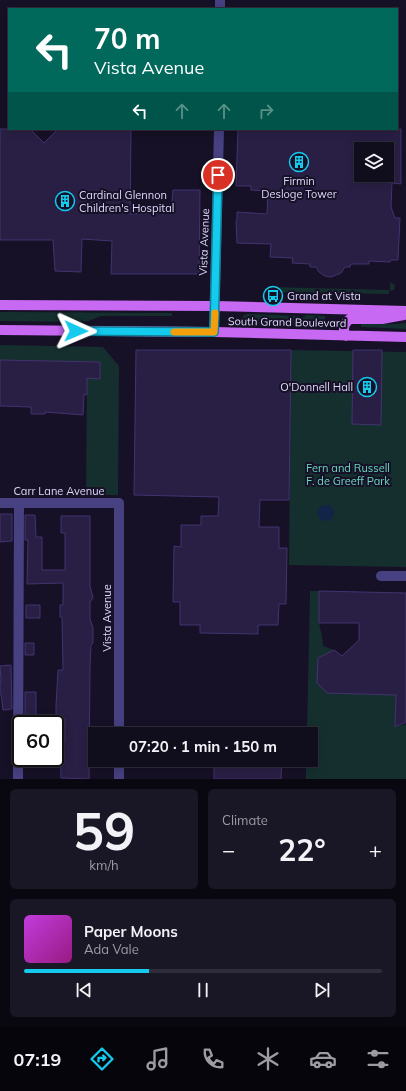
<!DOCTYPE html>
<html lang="en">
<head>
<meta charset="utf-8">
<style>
	body { margin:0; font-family:Mulish,sans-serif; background:#191625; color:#f1f3f6; height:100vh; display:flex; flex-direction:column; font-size:15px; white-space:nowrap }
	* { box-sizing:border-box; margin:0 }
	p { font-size:13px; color:#9c9ca3 }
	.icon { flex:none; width:22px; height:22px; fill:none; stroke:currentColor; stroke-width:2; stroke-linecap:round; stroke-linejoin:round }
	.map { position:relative; height:779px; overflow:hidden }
	.panel { display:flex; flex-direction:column; gap:10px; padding:10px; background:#09070f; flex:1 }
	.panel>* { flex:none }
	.banner { position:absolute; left:8px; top:8px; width:390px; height:122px; border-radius:0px; box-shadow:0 2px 10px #0003,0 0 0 1px #302d3b; background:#00695c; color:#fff; overflow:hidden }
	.tools { position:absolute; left:354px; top:142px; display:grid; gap:8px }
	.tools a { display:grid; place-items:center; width:40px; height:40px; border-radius:0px; background:#100d1c; box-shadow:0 2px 10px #0003,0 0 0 1px #302d3b; font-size:20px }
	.speed { position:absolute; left:12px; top:715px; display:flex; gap:8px; font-size:20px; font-weight:700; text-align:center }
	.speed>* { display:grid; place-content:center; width:52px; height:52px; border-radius:50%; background:#100d1c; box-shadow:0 2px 10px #0003,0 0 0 1px #302d3b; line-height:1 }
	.speed .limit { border:2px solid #111; border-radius:6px; background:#fff; color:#111 }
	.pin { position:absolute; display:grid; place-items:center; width:34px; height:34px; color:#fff; margin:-17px; border:2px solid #fff; border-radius:50%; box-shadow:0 1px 4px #0007 }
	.me { position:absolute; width:44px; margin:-22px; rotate:91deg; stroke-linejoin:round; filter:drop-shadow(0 0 3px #0008) }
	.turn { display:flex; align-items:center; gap:14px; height:84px; padding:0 20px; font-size:18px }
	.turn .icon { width:52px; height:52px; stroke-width:2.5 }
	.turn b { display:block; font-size:28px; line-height:34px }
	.lanes { display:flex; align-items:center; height:38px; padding:0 20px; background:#0003; justify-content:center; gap:20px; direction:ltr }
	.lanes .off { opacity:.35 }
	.big { font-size:30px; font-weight:700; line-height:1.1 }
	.panel .tile { flex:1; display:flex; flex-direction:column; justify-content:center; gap:6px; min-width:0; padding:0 14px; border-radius:6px; background:#191625 }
	.panel .dial { align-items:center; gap:0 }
	.dial b { font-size:52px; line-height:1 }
	.song { display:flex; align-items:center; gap:12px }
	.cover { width:48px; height:48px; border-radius:6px; background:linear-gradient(135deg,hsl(290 70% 55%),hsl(310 70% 35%)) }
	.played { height:4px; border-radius:2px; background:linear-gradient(90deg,#14caed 35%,#302d3b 35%) }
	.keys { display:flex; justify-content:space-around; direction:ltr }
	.heat { display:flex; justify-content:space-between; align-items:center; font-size:22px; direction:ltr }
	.panel .tiles { flex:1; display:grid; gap:10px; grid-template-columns:1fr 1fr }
	.tile:last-child { grid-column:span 2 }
	.trip { position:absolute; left:88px; top:727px; width:230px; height:40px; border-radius:0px; background:#100d1c; box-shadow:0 2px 10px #0003,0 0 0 1px #302d3b; font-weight:700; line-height:40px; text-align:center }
	.tabs { display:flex; height:64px; justify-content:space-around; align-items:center; background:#06050b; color:#9c9ca3 }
	.tabs .icon { width:28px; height:28px }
	.tabs .selected { color:#14caed }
	.tabs b { font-size:18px; color:#f1f3f6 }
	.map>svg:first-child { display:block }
</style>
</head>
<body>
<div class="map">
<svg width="406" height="779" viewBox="0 0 406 779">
	<rect width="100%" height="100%" fill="#161126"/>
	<path fill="#152f2f" d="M390,282L395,285L394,290L389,291V294L270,292V287L390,290Z
		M0,312H4L172,313V316H101L89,321L79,322L0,321Z
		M247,314L298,316L300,317H304L306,315L325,316V326L248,324H245L242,319L243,316Z
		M406,323V329L361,327V324H394Z
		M0,345L103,347L119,366L118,495H86L87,378H100V362L0,360Z
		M291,350L406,352V567L289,565Z
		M310,591H319V623L322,636L323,646L334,650L318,658V683L327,693L396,695L395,727L406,724V779H306V760H311V734H307Z"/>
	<path fill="#132449" d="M318 513a8 8 0 1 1 16 0a8 8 0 1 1-16 0Z"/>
	<path fill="#291f45" stroke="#433370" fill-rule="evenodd" d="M0,129H30L44,143L58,129H131L130,214L171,212L173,190H200L199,274H111L112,241L82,239L81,272L55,271L53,240H0Z
		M238,129H401V184L392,183L391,207L395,218H400L398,260H391L390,262L369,261V264H351L350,267H345L341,273L331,277L325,276L319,272L316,267H310V264L292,263L293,258L270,257L271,244L237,243L236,221L237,220V212L267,214L268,191L251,190V186H236ZM361,149H387V175H361Z
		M136,350H291L289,500H260L259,527H279V548H287L286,604H279L278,625H258V634L200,633V625H180V602H173L174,546L181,547V525H201V516H218L219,497L134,495Z
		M353,350H382L381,425L352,424Z
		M0,360L100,362V379L87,378V395L84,394L83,415L45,412V414H31V407L0,406Z
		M0,514H12V541L0,542Z
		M25,515H35L36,537H42V570H65V533H61V516H90V586L93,598L90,602V619L93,628V643L91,645L90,668L89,779L61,778L60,742H65V719H56V706L58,670H63L62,617H60V605H63V583L27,584L28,540H25Z
		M319,591L406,593V722L395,727L396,695L327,693L317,683L318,658L334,650L342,656L359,640V623H319Z
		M26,605H40V618H26Z
		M25,643H34V655H25Z
		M11,665L12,709L3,710L1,694H0V681H1L0,666Z
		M25,692H36V719H25Z
		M214,760H282L281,779H214Z"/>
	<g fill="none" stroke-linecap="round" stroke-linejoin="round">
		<path stroke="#474081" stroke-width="10" d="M220,9V0
			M214,332L219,129
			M0,503H119V734
			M381,576H406
			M119,760V779
			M18,779L19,503"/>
		<path stroke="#c869f3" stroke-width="10" d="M0,305L215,306L406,311
			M0,330L214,332L406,337
			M346,336C342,329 344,323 350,319H382L404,315"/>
	</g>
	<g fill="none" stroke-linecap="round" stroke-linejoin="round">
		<g stroke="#0d839a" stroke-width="10">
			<path id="route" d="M76,331L214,332L218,175"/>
		</g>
		<use href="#route" stroke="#14caed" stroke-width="7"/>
		<path stroke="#f59e0b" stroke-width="7" d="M174,332H214L215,313"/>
	</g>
	<defs>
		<g id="building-ring" transform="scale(1)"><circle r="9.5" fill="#161126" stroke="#14caed" stroke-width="1.5"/><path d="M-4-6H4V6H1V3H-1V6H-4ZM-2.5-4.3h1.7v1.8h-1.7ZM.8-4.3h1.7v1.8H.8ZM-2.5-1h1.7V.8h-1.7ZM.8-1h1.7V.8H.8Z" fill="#14caed"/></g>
		<g id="bus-ring" transform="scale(1)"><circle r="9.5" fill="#161126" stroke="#14caed" stroke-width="1.5"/><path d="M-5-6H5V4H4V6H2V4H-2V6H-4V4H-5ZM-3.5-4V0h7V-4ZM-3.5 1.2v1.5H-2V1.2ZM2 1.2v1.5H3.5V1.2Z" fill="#14caed"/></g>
	</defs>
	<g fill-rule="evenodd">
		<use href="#building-ring" x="299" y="162"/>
		<use href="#building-ring" x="65" y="201"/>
		<use href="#bus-ring" x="273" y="296"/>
		<use href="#building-ring" x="367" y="387"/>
	</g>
	<g text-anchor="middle" stroke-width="4" stroke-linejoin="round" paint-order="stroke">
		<g font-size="11" fill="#dfd9fc" stroke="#161126" text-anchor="start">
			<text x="299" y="185" text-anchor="middle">Firmin<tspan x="299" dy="13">Desloge Tower</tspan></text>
			<text x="79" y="199">Cardinal Glennon<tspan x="79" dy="13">Children's Hospital</tspan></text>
			<text x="287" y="300">Grand at Vista</text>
			<text x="353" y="391" text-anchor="end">O'Donnell Hall</text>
		</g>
		<g font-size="11" fill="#dfd9fc" stroke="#161126">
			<text transform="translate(204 242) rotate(-88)" y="4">Vista Avenue</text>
			<text transform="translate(287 322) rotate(1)" y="4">South Grand Boulevard</text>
			<text x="59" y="495">Carr Lane Avenue</text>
			<text transform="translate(107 618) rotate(-90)" y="4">Vista Avenue</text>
		</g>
		<g font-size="11" fill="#6ad7c3" stroke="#161126">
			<text x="348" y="472">Fern and Russell<tspan x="348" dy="13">F. de Greeff Park</tspan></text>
		</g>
	</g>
</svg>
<div class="tools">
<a><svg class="icon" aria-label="layers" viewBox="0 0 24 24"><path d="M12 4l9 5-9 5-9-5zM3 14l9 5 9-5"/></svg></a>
</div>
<div class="speed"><div class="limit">60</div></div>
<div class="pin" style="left:218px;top:175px;background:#d93025"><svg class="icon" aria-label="arrive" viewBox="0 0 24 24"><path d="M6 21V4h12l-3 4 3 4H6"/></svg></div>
<svg class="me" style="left:76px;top:331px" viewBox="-20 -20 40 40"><path d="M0-17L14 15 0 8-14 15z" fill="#14caed" stroke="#fff" stroke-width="4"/></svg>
<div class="trip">07:20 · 1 min · 150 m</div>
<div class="banner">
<div class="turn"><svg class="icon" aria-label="left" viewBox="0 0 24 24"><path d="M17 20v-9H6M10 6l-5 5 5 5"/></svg><div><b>70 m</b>Vista Avenue</div></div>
<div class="lanes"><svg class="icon" aria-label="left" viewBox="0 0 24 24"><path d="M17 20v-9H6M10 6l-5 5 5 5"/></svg><svg class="icon off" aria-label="ahead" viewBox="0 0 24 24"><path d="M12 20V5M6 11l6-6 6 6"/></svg><svg class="icon off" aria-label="ahead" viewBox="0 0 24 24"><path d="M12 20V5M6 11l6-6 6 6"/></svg><svg class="icon off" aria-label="right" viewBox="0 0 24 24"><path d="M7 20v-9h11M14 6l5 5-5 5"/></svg></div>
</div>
</div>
<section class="panel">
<div class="tiles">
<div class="tile dial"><b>59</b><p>km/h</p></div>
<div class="tile"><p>Climate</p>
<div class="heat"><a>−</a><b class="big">22°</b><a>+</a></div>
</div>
<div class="tile">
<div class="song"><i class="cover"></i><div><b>Paper Moons</b><p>Ada Vale</p></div></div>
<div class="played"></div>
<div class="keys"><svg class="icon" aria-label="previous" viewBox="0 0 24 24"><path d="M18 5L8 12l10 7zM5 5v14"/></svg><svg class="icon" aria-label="pause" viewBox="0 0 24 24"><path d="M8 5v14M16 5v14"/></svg><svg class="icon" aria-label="next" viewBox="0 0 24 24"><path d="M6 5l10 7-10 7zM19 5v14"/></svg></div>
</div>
</div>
</section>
<nav class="tabs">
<b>07:19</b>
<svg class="icon selected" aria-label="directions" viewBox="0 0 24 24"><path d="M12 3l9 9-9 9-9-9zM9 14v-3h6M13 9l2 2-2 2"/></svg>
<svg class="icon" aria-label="music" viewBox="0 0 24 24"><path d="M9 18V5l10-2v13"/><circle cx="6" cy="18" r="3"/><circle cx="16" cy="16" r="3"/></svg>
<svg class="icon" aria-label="phone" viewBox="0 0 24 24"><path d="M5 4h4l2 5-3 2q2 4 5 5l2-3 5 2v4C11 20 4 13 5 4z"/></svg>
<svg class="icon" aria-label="climate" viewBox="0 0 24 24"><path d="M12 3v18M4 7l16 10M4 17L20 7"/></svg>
<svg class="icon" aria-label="car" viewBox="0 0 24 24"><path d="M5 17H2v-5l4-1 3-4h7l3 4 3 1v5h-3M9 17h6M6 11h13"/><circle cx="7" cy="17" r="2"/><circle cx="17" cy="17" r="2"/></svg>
<svg class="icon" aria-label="filters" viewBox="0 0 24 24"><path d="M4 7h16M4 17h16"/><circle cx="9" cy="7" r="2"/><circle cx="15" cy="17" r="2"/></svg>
</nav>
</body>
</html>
